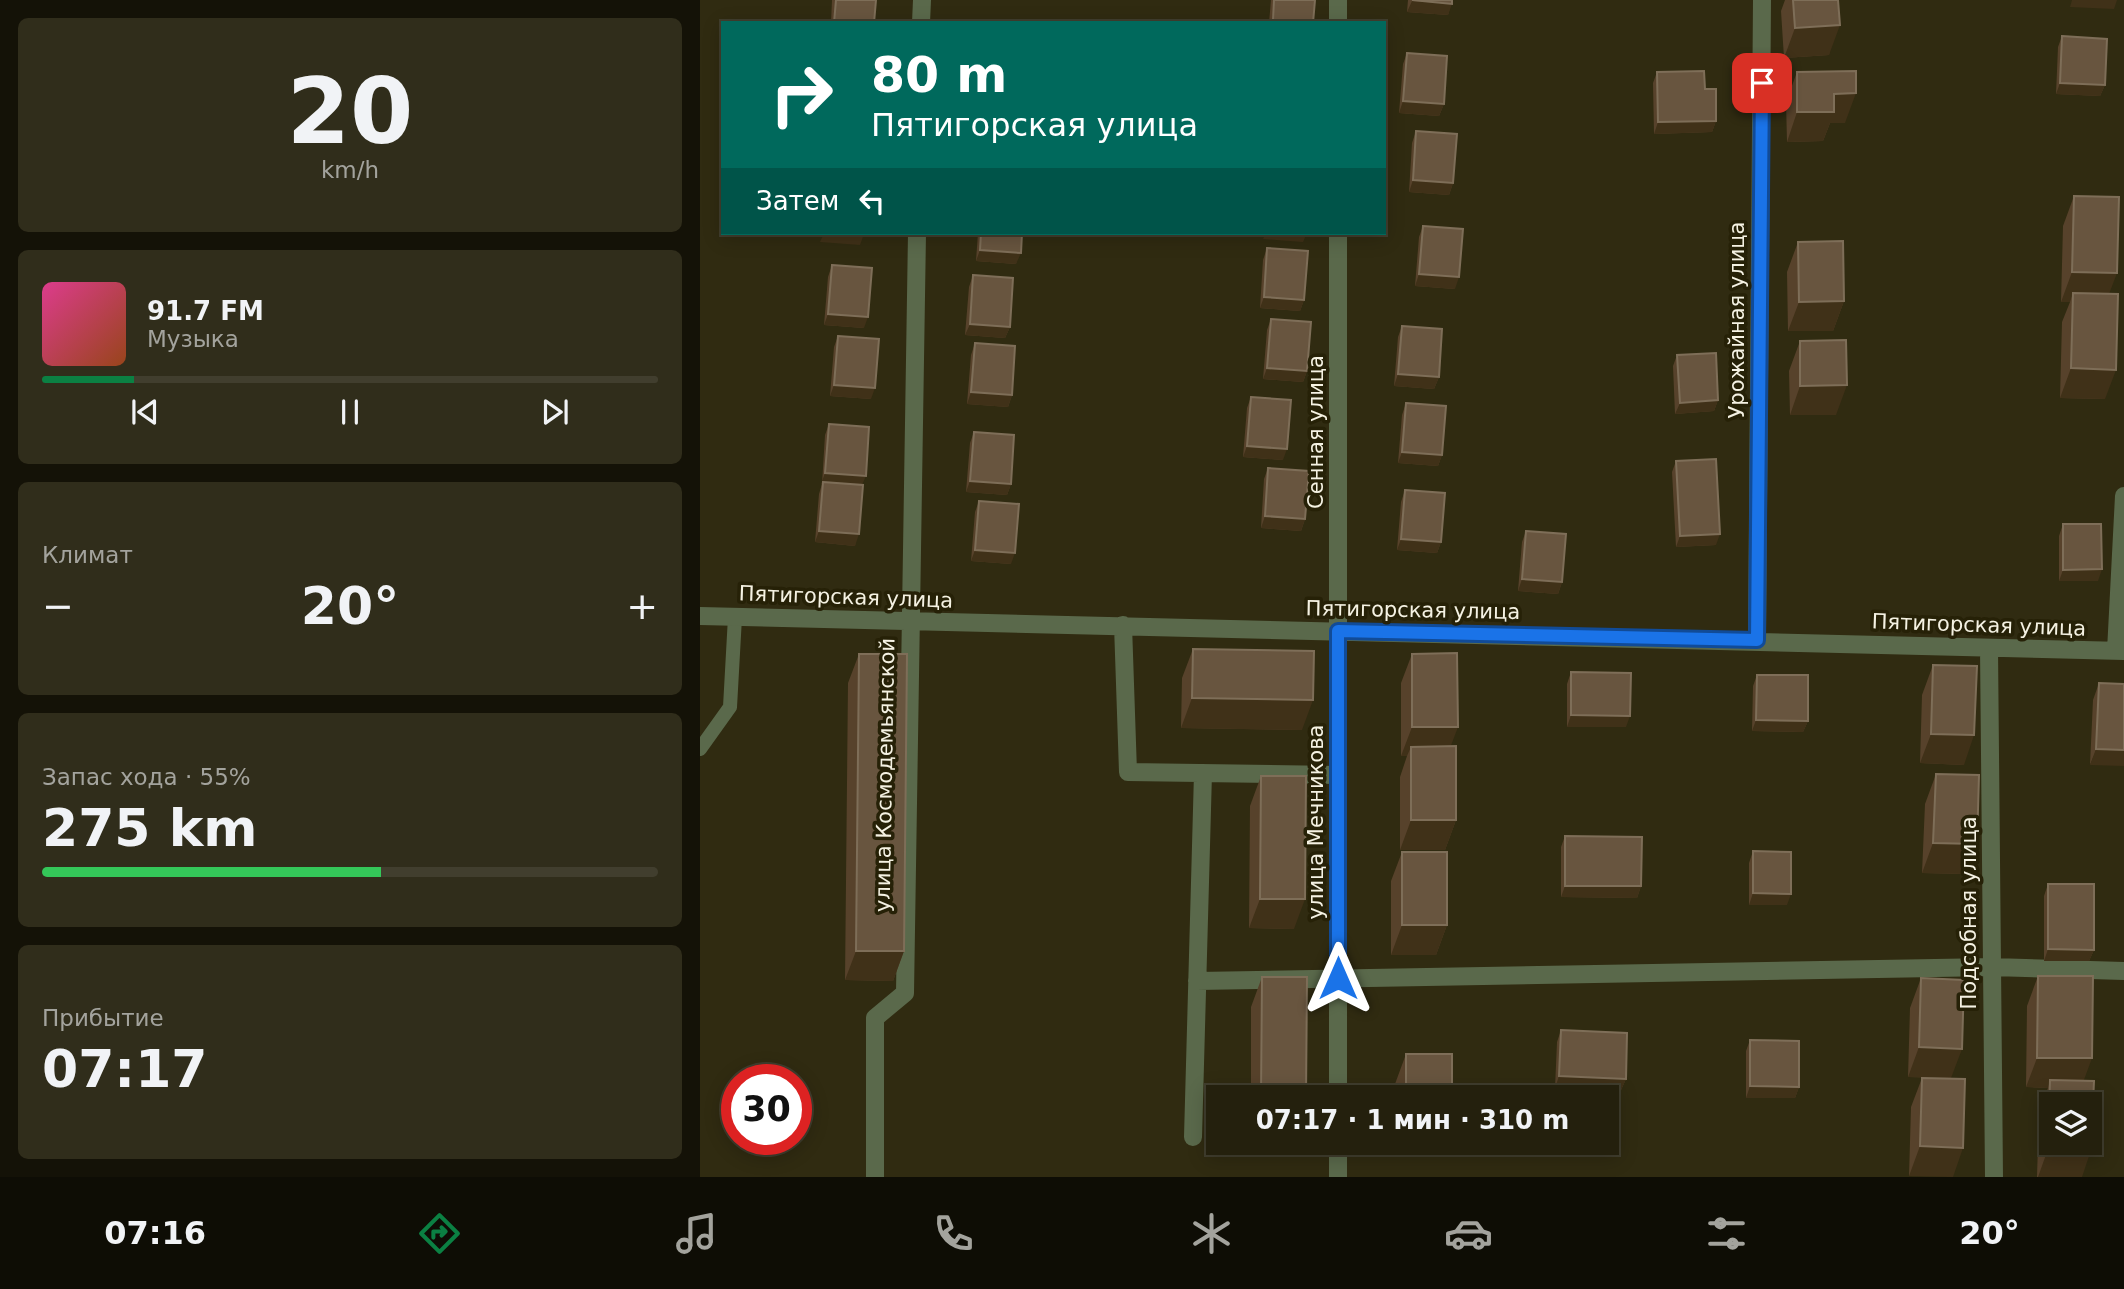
<!DOCTYPE html>
<html lang="ru">
<head>
<meta charset="utf-8">
<style>
	body { margin:0; font-family:"DejaVu Sans",sans-serif; background:#302d1b; color:#f1f3f6; height:100vh; display:flex; flex-direction:column; font-size:26px; white-space:nowrap }
	* { box-sizing:border-box; margin:0 }
	p { font-size:23px; color:#a3a39d }
	.icon { flex:none; width:38px; height:38px; fill:none; stroke:currentColor; stroke-width:2; stroke-linecap:round; stroke-linejoin:round }
	.map { position:relative; flex:1; overflow:hidden }
	.sheet { display:flex; flex-direction:column; gap:18px; padding:18px; background:#141207; width:700px }
	.sheet>* { flex:none }
	.banner { position:absolute; left:21px; top:21px; width:665px; height:214px; border-radius:0px; box-shadow:0 4px 18px #0003,0 0 0 2px #413e2e; background:#00695c; color:#fff; overflow:hidden }
	.tools { position:absolute; left:1339px; top:1092px; display:grid; gap:14px }
	.tools a { display:grid; place-items:center; width:63px; height:63px; border-radius:0px; background:#24200d; box-shadow:0 4px 18px #0003,0 0 0 2px #413e2e; font-size:35px }
	.speed { position:absolute; left:21px; top:1064px; display:flex; gap:14px; font-size:35px; font-weight:700; text-align:center }
	.speed>* { display:grid; place-content:center; width:91px; height:91px; border-radius:50%; background:#24200d; box-shadow:0 4px 18px #0003,0 0 0 2px #413e2e; line-height:1 }
	.speed .limit { border:10px solid #d22; background:#fff; color:#111 }
	.pin { position:absolute; display:grid; place-items:center; width:60px; height:60px; color:#fff; margin:-30px; border-radius:14px; box-shadow:0 4px 10px #0006 }
	.me { position:absolute; width:77px; margin:-38px; rotate:0deg; stroke-linejoin:round; filter:drop-shadow(0 0 5px #0008) }
	.turn { display:flex; align-items:center; gap:24px; height:147px; padding:0 35px; font-size:32px }
	.turn .icon { width:91px; height:91px; stroke-width:2.5 }
	.turn b { display:block; font-size:49px; line-height:60px }
	.then { display:flex; align-items:center; height:66px; padding:0 35px; background:#0003; gap:14px; font-size:26px }
	.big { font-size:52px; font-weight:800; line-height:1.1 }
	.sheet .widget { flex:1; display:flex; flex-direction:column; justify-content:center; gap:10px; min-width:0; padding:0 24px; border-radius:10px; background:#302d1b }
	.sheet .dial { align-items:center; gap:0 }
	.dial b { font-size:91px; line-height:1 }
	.song { display:flex; align-items:center; gap:21px }
	.cover { width:84px; height:84px; border-radius:10px; background:linear-gradient(135deg,hsl(330 70% 55%),hsl(20 70% 35%)) }
	.played { height:7px; border-radius:4px; background:linear-gradient(90deg,#0b8043 15%,#413e2e 15%) }
	.keys { display:flex; justify-content:space-around; direction:ltr }
	.heat { display:flex; justify-content:space-between; align-items:center; font-size:38px; direction:ltr }
	.charge { height:10px; border-radius:5px; background:linear-gradient(90deg,#34c759 55%,#413e2e 0) }
	.trip { position:absolute; left:506px; top:1085px; width:413px; height:70px; border-radius:0px; background:#24200d; box-shadow:0 4px 18px #0003,0 0 0 2px #413e2e; font-weight:800; line-height:70px; text-align:center }
	.tabs { display:flex; height:112px; justify-content:space-around; align-items:center; background:#0e0d05; color:#a3a39d }
	.tabs .icon { width:49px; height:49px }
	.tabs .current { color:#0b8043 }
	.tabs b { font-size:32px; color:#f1f3f6 }
	main { display:flex; flex:1; min-height:0 }
	.map>svg:first-child { display:block }
</style>
</head>
<body>
<main>
<section class="sheet">
<div class="widget dial"><b>20</b><p>km/h</p></div>
<div class="widget">
<div class="song"><i class="cover"></i><div><b>91.7 FM</b><p>Музыка</p></div></div>
<div class="played"></div>
<div class="keys"><svg class="icon" aria-label="previous" viewBox="0 0 24 24"><path d="M18 5L8 12l10 7zM5 5v14"/></svg><svg class="icon" aria-label="pause" viewBox="0 0 24 24"><path d="M8 5v14M16 5v14"/></svg><svg class="icon" aria-label="next" viewBox="0 0 24 24"><path d="M6 5l10 7-10 7zM19 5v14"/></svg></div>
</div>
<div class="widget"><p>Климат</p>
<div class="heat"><a>−</a><b class="big">20°</b><a>+</a></div>
</div>
<div class="widget"><p>Запас хода · 55%</p><b class="big">275 km</b><div class="charge"></div></div>
<div class="widget"><p>Прибытие</p><b class="big">07:17</b></div>
</section>
<div class="map">
<svg width="1424" height="1177" viewBox="0 0 1424 1177">
	<rect width="100%" height="100%" fill="#302b11"/>
	<g fill="none" stroke-linecap="round" stroke-linejoin="round">
		<path stroke="#5a694b" stroke-width="14" d="M0,749L30,707L35,617"/>
		<path stroke="#5a694b" stroke-width="18" d="M638,0V23
			M221,23L222,0
			M0,616L1424,651
			M423,625L428,772L638,775
			M1057,640L1062,0
			M1289,648L1294,1177
			M1416,651L1424,496
			M497,981L1292,967L1424,971
			M638,1097V233
			M493,1137L503,773
			M175,1177V1018L205,993L217,233
			M638,1177V1143"/>
	</g>
	<path fill="#57422b" d="M132,0H176L174,23H131Z
		M571,0H615L613,23H569Z
		M708,0H752L748,15L707,12Z
		M1085,0H1138L1129,55L1084,58L1081,11Z
		M1362,36L1405,85L1400,96L1356,94L1358,47Z
		M707,53L744,104L739,116L699,113L703,64Z
		M957,72L1005,89L1016,121L1012,132L954,134L953,83Z
		M1097,72L1145,123H1130L1123,141L1087,142L1086,102Z
		M716,131L753,183L749,195L709,192L712,143Z
		M1374,196L1409,294L1405,399L1360,398L1362,322L1370,302H1361L1363,226Z
		M723,226L755,289L715,286L719,237Z
		M278,233H322L316,264L276,261Z
		M1098,242L1144,301L1133,331H1088L1087,272Z
		M567,248L604,300L600,311L560,308L563,260Z
		M132,265L164,328L124,325L128,277Z
		M273,275L310,327L305,338L265,335L269,287Z
		M571,319L607,371L603,382L563,379L567,330Z
		M702,326L739,377L734,389L694,386L698,337Z
		M138,336L171,399L130,396L134,347Z
		M1100,341L1136,415H1090L1089,371Z
		M275,343L312,395L308,407L267,404L271,355Z
		M977,355L1018,400L1014,411L975,414L973,366Z
		M551,397L583,460L543,457L547,408Z
		M706,403L742,455L738,466L698,463L702,415Z
		M129,424L162,485L155,546L115,542L119,494L122,484L125,435Z
		M274,432L311,484L307,495L266,492L270,443Z
		M976,461L1016,545L976,547L972,472Z
		M568,468L605,519L601,531L561,528L564,479Z
		M705,490L741,542L737,553L697,550L701,502Z
		M279,501L311,564L271,561L275,512Z
		M1363,524L1398,581H1359V536Z
		M826,531L862,582L858,594L818,591L822,542Z
		M493,649L602,730L481,728L482,678Z
		M159,654L204,951L193,981L145,980L148,683Z
		M712,654L750,746L756,820L745,850H700V777L707,756H701V683Z
		M1233,665L1264,765L1220,763L1222,695Z
		M871,672L926,727H867V684Z
		M1057,675L1108,721L1103,732L1052,731L1053,686Z
		M1399,683L1424,684L1390,765L1393,700Z
		M1236,774L1266,874L1222,873L1225,804Z
		M561,776L594,929L549,928L550,806Z
		M865,836L941,886L937,898L861,897V847Z
		M1053,851L1087,905H1049V863Z
		M702,852L747,925L736,955H691V881Z
		M1348,884L1394,950L1389,961H1344V896Z
		M1338,976L1383,1081L1382,1177H1337L1339,1110L1348,1088L1326,1087L1327,1006Z
		M562,977L606,1097H551V1007Z
		M1221,978L1251,1078L1208,1077L1210,1008Z
		M861,1030L926,1079L921,1090L855,1088L857,1042Z
		M1050,1040L1099,1087L1095,1098H1046V1051Z
		M706,1054L752,1097H696L695,1084Z
		M1222,1078L1263,1148L1209,1176L1211,1107Z
		M696,1143H746L741,1157H696Z"/>
	<path fill="#403118" d="M1372,0H1417L1414,9L1370,7Z
		M712,1L752,4L748,15L707,12Z
		M573,20L607,23H572Z
		M1140,25L1129,55L1084,58L1095,28Z
		M1360,83L1405,85L1400,96L1356,94Z
		M1156,93L1145,123H1130L1123,141L1087,142L1097,112L1134,94Z
		M703,101L744,104L739,116L699,113Z
		M1016,121L1012,132L954,134L958,122Z
		M713,180L753,183L749,195L709,192Z
		M124,233H152L164,234L160,245L120,242Z
		M566,233H607L603,242L563,239Z
		M280,250L321,253L316,264L276,261Z
		M1372,272L1417,273L1406,302L1373,293L1370,302H1361Z
		M719,274L759,277L755,289L715,286Z
		M564,297L604,300L600,311L560,308Z
		M1144,301L1133,331H1088L1099,302Z
		M128,314L168,317L164,328L124,325Z
		M270,324L310,327L305,338L265,335Z
		M567,368L607,371L603,382L563,379Z
		M1371,368L1416,370L1405,399L1360,398Z
		M698,374L739,377L734,389L694,386Z
		M134,385L175,388L171,399L130,396Z
		M1147,385L1136,415H1090L1100,386Z
		M271,392L312,395L308,407L267,404Z
		M1018,400L1014,411L975,414L980,403Z
		M547,446L587,449L583,460L543,457Z
		M702,452L742,455L738,466L698,463Z
		M125,473L166,476L161,487L121,484Z
		M270,481L311,484L307,495L266,492Z
		M565,516L605,519L601,531L561,528Z
		M119,531L159,534L155,546L115,542Z
		M1020,534L1016,545L976,547L980,536Z
		M701,539L741,542L737,553L697,550Z
		M275,550L315,553L311,564L271,561Z
		M1402,569L1398,581H1359L1363,570Z
		M822,579L862,582L858,594L818,591Z
		M492,698L613,700L602,730L481,728Z
		M871,715L930,716L926,727H867Z
		M1056,720L1108,721L1103,732L1052,731Z
		M712,727H758L747,756L711,747L707,756H701Z
		M1231,734L1274,735L1264,765L1220,763Z
		M1396,749L1424,750V766L1390,765Z
		M711,820H756L745,850H700Z
		M1233,843L1277,844L1266,874L1222,873Z
		M865,886H941L937,898L861,897Z
		M1053,893L1091,894L1087,905H1049Z
		M560,899H605L594,929L549,928Z
		M702,925H747L736,955H691Z
		M1348,949L1394,950L1389,961H1344Z
		M156,951H204L193,981L145,980Z
		M1219,1047L1262,1049L1251,1078L1208,1077Z
		M1337,1058H1392L1381,1088L1350,1080L1348,1088L1326,1087Z
		M859,1076L926,1079L921,1090L855,1088Z
		M1050,1086L1099,1087L1095,1098H1046Z
		M701,1143H746L741,1157H696Z
		M1220,1146L1263,1148L1253,1177L1209,1176Z
		M1348,1149L1391,1150L1382,1177H1338Z"/>
	<path fill="#68553f" stroke="#7e6e58" stroke-width="2" fill-rule="evenodd" d="M136,0H176L174,23H134Z
		M574,0H615L613,23L573,20Z
		M712,0H752V4Z
		M1093,0H1138L1140,25L1095,28Z
		M1362,36L1407,39L1405,85L1360,83Z
		M707,53L747,56L744,104L703,101Z
		M1004,71L1005,89H1016V121L958,122L957,72Z
		M1156,71V93L1134,94V112H1097V72Z
		M716,131L757,134L753,183L713,180Z
		M1374,196L1419,197L1417,273L1372,272Z
		M723,226L763,229L759,277L719,274Z
		M281,233H322L321,253L280,250Z
		M1143,241L1144,301L1099,302L1098,242Z
		M567,248L608,251L604,300L564,297Z
		M132,265L172,268L168,317L128,314Z
		M273,275L313,278L310,327L270,324Z
		M1373,293L1418,294L1416,370L1371,368Z
		M571,319L611,322L607,371L567,368Z
		M702,326L742,329L739,377L698,374Z
		M138,336L179,339L175,388L134,385Z
		M1146,340L1147,385L1100,386V341Z
		M275,343L315,346L312,395L271,392Z
		M1016,353L1018,400L980,403L977,355Z
		M551,397L591,400L587,449L547,446Z
		M706,403L746,406L742,455L702,452Z
		M129,424L169,427L166,476L125,473Z
		M274,432L314,435L311,484L270,481Z
		M1016,459L1020,534L980,536L976,461Z
		M568,468L609,471L605,519L565,516Z
		M123,482L163,485L159,534L119,531Z
		M705,490L745,493L741,542L701,539Z
		M279,501L319,504L315,553L275,550Z
		M1363,524H1401L1402,569L1363,570Z
		M826,531L866,534L862,582L822,579Z
		M493,649L614,651L613,700L492,698Z
		M757,653L758,727H712V654Z
		M159,654H207L204,951H156Z
		M1233,665L1277,666L1274,735L1231,734Z
		M871,672L931,673L930,716L871,715Z
		M1057,675H1108V721L1056,720Z
		M1399,683L1424,684V750L1396,749Z
		M756,746V820H711V747Z
		M1236,774L1279,775L1277,844L1233,843Z
		M561,776H606L605,899H560Z
		M865,836L942,837L941,886H865Z
		M1053,851L1091,852V894L1053,893Z
		M702,852H747V925H702Z
		M1348,884H1394V950L1348,949Z
		M1338,976H1393L1392,1058H1337Z
		M562,977H607L606,1097H561Z
		M1221,978L1264,980L1262,1049L1219,1047Z
		M861,1030L927,1033L926,1079L859,1076Z
		M1050,1040L1099,1041V1087L1050,1086Z
		M706,1054H752V1097H706Z
		M1222,1078L1265,1079L1263,1148L1220,1146Z
		M1350,1080L1394,1081L1391,1150L1348,1149ZM1351,1104H1390V1143H1351Z"/>
	<g fill="none" stroke-linecap="round" stroke-linejoin="round">
		<g stroke="#114b97" stroke-width="18">
			<path id="route" d="M638,978V631L1057,640L1062,83"/>
		</g>
		<use href="#route" stroke="#1a73e8" stroke-width="12"/>
	</g>
	<g text-anchor="middle" stroke-width="7" stroke-linejoin="round" paint-order="stroke">
		<g font-size="21" fill="#f5f2e3" stroke="#262107">
			<text transform="translate(1037 320) rotate(-90)" y="7">Урожайная улица</text>
			<text transform="translate(616 432) rotate(-90)" y="7">Сенная улица</text>
			<text transform="translate(146 597) rotate(2)" y="7">Пятигорская улица</text>
			<text transform="translate(713 610) rotate(1)" y="7">Пятигорская улица</text>
			<text transform="translate(1279 625) rotate(2)" y="7">Пятигорская улица</text>
			<text transform="translate(185 775) rotate(-89)" y="7">улица Космодемьянской</text>
			<text transform="translate(616 822) rotate(-90)" y="7">улица Мечникова</text>
			<text transform="translate(1269 913) rotate(-90)" y="7">Подсобная улица</text>
		</g>
	</g>
</svg>
<div class="tools">
<a><svg class="icon" aria-label="layers" viewBox="0 0 24 24"><path d="M12 4l9 5-9 5-9-5zM3 14l9 5 9-5"/></svg></a>
</div>
<div class="speed"><div class="limit">30</div></div>
<div class="pin" style="left:1062px;top:83px;background:#d93025"><svg class="icon" aria-label="arrive" viewBox="0 0 24 24"><path d="M6 21V4h12l-3 4 3 4H6"/></svg></div>
<svg class="me" style="left:638px;top:978px" viewBox="-20 -20 40 40"><path d="M0-17L14 15 0 8-14 15z" fill="#1a73e8" stroke="#fff" stroke-width="4"/></svg>
<div class="trip">07:17 · 1 мин · 310 m</div>
<div class="banner">
<div class="turn"><svg class="icon" aria-label="right" viewBox="0 0 24 24"><path d="M7 20v-9h11M14 6l5 5-5 5"/></svg><div><b>80 m</b>Пятигорская улица</div></div>
<div class="then">Затем<svg class="icon" aria-label="left" viewBox="0 0 24 24"><path d="M17 20v-9H6M10 6l-5 5 5 5"/></svg></div>
</div>
</div>
</main>
<nav class="tabs">
<b>07:16</b>
<svg class="icon current" aria-label="directions" viewBox="0 0 24 24"><path d="M12 3l9 9-9 9-9-9zM9 14v-3h6M13 9l2 2-2 2"/></svg>
<svg class="icon" aria-label="music" viewBox="0 0 24 24"><path d="M9 18V5l10-2v13"/><circle cx="6" cy="18" r="3"/><circle cx="16" cy="16" r="3"/></svg>
<svg class="icon" aria-label="phone" viewBox="0 0 24 24"><path d="M5 4h4l2 5-3 2q2 4 5 5l2-3 5 2v4C11 20 4 13 5 4z"/></svg>
<svg class="icon" aria-label="climate" viewBox="0 0 24 24"><path d="M12 3v18M4 7l16 10M4 17L20 7"/></svg>
<svg class="icon" aria-label="car" viewBox="0 0 24 24"><path d="M5 17H2v-5l4-1 3-4h7l3 4 3 1v5h-3M9 17h6M6 11h13"/><circle cx="7" cy="17" r="2"/><circle cx="17" cy="17" r="2"/></svg>
<svg class="icon" aria-label="filters" viewBox="0 0 24 24"><path d="M4 7h16M4 17h16"/><circle cx="9" cy="7" r="2"/><circle cx="15" cy="17" r="2"/></svg>
<b>20°</b>
</nav>
</body>
</html>
